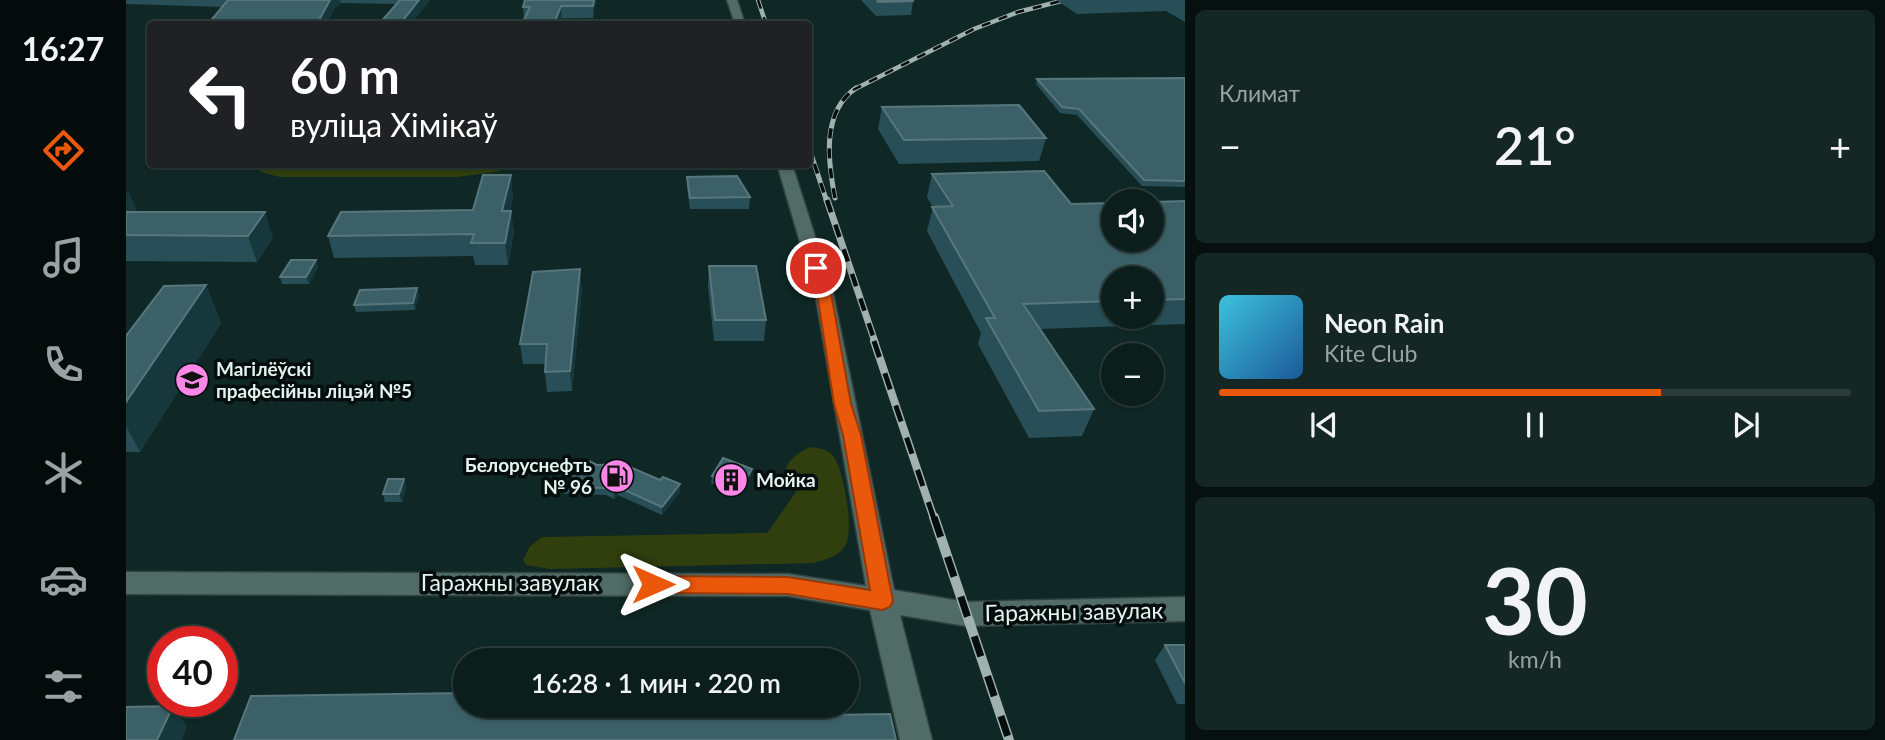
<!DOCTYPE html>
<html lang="ru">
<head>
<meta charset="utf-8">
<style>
	body { margin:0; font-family:Lato,sans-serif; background:#142725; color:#f1f3f6; height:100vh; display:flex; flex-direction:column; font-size:26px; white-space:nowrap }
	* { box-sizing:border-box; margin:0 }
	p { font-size:23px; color:#9aa2a3 }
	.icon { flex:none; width:38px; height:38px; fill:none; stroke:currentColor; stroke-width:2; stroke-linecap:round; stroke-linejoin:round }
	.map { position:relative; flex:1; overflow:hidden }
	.drawer { display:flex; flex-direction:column; gap:10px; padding:10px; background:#06100f; width:700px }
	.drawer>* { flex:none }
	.hud { position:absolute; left:21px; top:21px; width:665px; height:147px; border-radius:7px; box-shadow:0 2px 5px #0004,0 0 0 2px #2b3c3b; background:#202124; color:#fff; overflow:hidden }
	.buttons { position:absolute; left:975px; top:189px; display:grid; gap:14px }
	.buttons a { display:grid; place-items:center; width:63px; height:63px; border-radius:50%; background:#0b1e1c; box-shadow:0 2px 5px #0004,0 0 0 2px #2b3c3b; font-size:35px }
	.speed { position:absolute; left:21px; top:626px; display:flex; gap:14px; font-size:35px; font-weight:700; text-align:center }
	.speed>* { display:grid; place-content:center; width:91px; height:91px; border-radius:50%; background:#0b1e1c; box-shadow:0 2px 5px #0004,0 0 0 2px #2b3c3b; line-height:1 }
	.speed .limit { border:10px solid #d22; background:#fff; color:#111 }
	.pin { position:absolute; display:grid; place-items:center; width:60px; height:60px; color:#fff; margin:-30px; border:4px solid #fff; border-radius:50%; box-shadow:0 2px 7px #0007 }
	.me { position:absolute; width:77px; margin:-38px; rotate:90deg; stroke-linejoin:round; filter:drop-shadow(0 0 5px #0008) }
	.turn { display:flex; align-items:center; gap:24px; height:147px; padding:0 28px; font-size:32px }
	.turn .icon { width:91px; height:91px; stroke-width:2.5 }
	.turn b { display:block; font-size:49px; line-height:60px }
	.big { font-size:52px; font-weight:600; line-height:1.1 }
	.drawer .tile { flex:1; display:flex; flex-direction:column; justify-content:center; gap:10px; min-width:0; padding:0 24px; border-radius:10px; background:#142725 }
	.drawer .dial { align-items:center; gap:0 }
	.dial b { font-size:91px; line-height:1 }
	.song { display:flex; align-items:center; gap:21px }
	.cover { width:84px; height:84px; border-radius:10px; background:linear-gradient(135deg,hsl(190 70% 55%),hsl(210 70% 35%)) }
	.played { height:7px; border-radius:4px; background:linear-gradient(90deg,#ea580c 70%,#2b3c3b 70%) }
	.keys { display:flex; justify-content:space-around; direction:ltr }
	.heat { display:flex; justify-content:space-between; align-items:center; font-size:38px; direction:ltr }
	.trip { position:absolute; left:327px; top:648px; width:406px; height:70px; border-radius:35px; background:#0b1e1c; box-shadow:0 2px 5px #0004,0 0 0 2px #2b3c3b; font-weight:600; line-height:70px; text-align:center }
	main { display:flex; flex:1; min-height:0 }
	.tabs { display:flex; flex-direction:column; width:126px; justify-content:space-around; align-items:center; background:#040c0b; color:#9aa2a3 }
	.tabs .icon { width:49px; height:49px }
	.tabs .current { color:#ea580c }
	.tabs b { font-size:32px; color:#f1f3f6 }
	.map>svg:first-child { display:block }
</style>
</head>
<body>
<main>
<nav class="tabs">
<b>16:27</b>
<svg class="icon current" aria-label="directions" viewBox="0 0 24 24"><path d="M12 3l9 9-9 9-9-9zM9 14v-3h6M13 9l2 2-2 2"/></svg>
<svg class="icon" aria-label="music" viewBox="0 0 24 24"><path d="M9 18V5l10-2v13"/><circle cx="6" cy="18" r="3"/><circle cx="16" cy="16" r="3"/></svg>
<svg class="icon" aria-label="phone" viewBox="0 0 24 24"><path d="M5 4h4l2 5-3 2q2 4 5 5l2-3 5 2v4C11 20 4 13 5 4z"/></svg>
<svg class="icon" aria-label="climate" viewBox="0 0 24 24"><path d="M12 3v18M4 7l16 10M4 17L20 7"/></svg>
<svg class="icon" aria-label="car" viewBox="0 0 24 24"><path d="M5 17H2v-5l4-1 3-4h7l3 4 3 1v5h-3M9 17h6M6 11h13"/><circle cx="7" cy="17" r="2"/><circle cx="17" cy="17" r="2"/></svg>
<svg class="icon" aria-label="filters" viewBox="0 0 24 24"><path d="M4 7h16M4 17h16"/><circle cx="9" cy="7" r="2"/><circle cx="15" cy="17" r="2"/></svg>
</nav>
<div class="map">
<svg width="1059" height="740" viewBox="0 0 1059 740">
	<rect width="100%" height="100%" fill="#0f2825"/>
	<path fill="#313f0e" d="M123,165H389L369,172L331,177H154L138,173Z
		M684,447C692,448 703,449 708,457C718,472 728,529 720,544C713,557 700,559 687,563L424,569L400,565L397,560L404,546L416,537L641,533L670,492C650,473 661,458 684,447Z"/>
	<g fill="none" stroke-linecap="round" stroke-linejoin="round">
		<g stroke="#324240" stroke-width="3">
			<path id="minor" d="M601,0H611L619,24H609Z
				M651,164H666L707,293L768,590L840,602L1059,597V621L840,626L774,615L806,740H774L744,610L662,596L0,594V572L662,574L740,586L689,293Z"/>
		</g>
		<use href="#minor" fill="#516b67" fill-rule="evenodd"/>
		<g stroke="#a0b2af" stroke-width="4.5">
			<path id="rail-far4" d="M632,0L640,24
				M727,90L848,29L892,12L939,0"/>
		</g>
		<g stroke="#a0b2af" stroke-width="5">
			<path id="rail-far3" d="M682,145L701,202
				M709,198C702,162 695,112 730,88"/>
		</g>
		<g stroke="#a0b2af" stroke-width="7">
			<path id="rail-far2" d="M701,200L749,342"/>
		</g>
		<g stroke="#a0b2af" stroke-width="8">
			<path id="rail-far1" d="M748,341L808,519"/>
		</g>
		<g stroke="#a0b2af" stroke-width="10">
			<path id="rail" d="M808,517L883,740"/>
		</g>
		<use href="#rail-far4" stroke="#050e0d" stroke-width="2.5" stroke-dasharray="9" stroke-linecap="butt"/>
		<use href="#rail-far3" stroke="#050e0d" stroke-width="3.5" stroke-dasharray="10" stroke-linecap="butt"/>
		<use href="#rail-far2" stroke="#050e0d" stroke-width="4.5" stroke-dasharray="13" stroke-linecap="butt"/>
		<use href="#rail-far1" stroke="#050e0d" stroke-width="5" stroke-dasharray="17" stroke-linecap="butt"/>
		<use href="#rail" stroke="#050e0d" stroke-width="7" stroke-dasharray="21" stroke-linecap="butt"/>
	</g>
	<path fill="#284e57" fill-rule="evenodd" d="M0,0H304L285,24H253L270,4L215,3L208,9L200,24H82L96,7L0,4Z
		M470,0L467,18L398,19L397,7Z
		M735,0H787V1L785,15L750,16Z
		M930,0H1059V22L1040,11L951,14Z
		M1059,78V187L1016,186L951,115L934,113L910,84L911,79Z
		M756,107L920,138L913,161L773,164L752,129Z
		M806,174L945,204L1059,201V324L914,329L968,409L956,436L903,438L852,344L855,333L801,231L807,207L801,197ZM987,278H1026V317H987Z
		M561,177L624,197L623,209H564L561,188Z
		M0,192L11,212L147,238L131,262L0,261Z
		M387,196L384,211L388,232L382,265H349L347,256L208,258L202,236L347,210Z
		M190,260L192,267L183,284H156L154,277Z
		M583,266L640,320L638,341H588L582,286Z
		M80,285L95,323L14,452H0V336Z
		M291,288L293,295L289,310L230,312L228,305Z
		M456,288L446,391L421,392L419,372V364H397L394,344Z
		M471,465L554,492L536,515L492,495L488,499L480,495L438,494V487Z
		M626,469L625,476L614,494L585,483L586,476Z
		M280,486L276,502H259L257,494Z
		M1039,645H1059V704H1051L1029,660Z"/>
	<path fill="#16383c" d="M204,0H214L215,3L208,9L200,24H194L193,20Z
		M293,0H304L285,24H274Z
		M468,0H470L467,18V6Z
		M435,6L436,18L433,24H428Z
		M385,175L387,196L379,232L376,211Z
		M3,192L14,217L0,232V195Z
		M385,211L388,232L382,265L379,243Z
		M139,212L147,238L131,262L122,236Z
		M190,260L192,267L183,284L180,277Z
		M454,269L456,288L446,391L444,371Z
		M80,285L95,323L14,452L0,426V402Z
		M291,288L293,295L289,310L287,303Z
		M626,469L625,476L614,494L615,487Z
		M278,479L280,486L276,502L273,494Z
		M554,484V492L536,515V507Z
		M492,487V495L488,499V492Z
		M47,706L61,726L56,740H31Z"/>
	<path fill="#3c6067" stroke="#57777c" stroke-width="2" d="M102,0H204L193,20L127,24H82Z
		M274,0H293L274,24H253Z
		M399,0H468L467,6H435L428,24H396L404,7H397Z
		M751,0H787V1L752,2Z
		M1059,78V181L1018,180L953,109L936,107L911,79Z
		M893,105L920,138L778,140L756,107Z
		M918,171L945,204L987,203V240H1026V202L1059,201V299L1026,300V278H987V301L897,304L968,409L913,411L860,318H869L806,207L827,206L806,174Z
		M357,175H385L376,211H385L379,243H345L348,234L202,236L215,212L347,210Z
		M611,176L624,197L564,198L561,177Z
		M0,212H139L122,236L0,235Z
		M165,260H190L180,277H154Z
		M583,266H630L640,320H589Z
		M454,269L444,371L419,372L421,344H394L407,272Z
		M80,285L0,402V336L38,286Z
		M291,288L287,303L228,305L234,290Z
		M597,458L626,469L615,487L586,476Z
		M463,461L471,465L497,464L534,480L537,477L554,484L536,507L492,487L488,492L479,488L438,487Z
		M262,479H278L273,494H257Z
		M1039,645H1059V683Z
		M340,693V705H702L704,715L764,714L770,740H108L125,696Z
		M47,706L31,740H0V707Z"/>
	<path fill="#ea580c" stroke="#983908" stroke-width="2" d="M690,264L697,268L705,293L725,404L735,435L767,601L764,607L756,610L662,594L527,593L520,590L517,584L520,578L527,576L662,577L744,590L717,435L708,404L691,293L683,268Z"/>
	<defs>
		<g id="university-disc" transform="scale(1.75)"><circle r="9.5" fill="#fa87e7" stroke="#050e0d"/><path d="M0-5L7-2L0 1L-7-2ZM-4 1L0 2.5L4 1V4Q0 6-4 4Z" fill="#111"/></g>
		<g id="fuel-disc" transform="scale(1.75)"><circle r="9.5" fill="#fa87e7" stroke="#050e0d"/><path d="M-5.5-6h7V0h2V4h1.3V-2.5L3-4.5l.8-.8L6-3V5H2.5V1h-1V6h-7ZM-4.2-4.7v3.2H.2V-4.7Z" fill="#111"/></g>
		<g id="building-disc" transform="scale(1.75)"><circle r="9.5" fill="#fa87e7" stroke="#050e0d"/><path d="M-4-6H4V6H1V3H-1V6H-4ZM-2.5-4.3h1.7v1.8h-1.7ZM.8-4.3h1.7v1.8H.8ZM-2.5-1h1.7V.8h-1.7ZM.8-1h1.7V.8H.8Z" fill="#111"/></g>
	</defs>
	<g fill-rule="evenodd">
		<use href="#university-disc" x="66" y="380"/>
		<use href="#fuel-disc" x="491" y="476"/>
		<use href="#building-disc" x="605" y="480"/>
	</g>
	<g text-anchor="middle" stroke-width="7" stroke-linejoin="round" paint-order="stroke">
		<g font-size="19" font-weight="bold" fill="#e4f2f0" stroke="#050e0d" text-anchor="start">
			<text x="90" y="376">Магілёўскі<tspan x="90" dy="22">прафесійны ліцэй №5</tspan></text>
			<text x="466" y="472" text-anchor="end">Белоруснефть<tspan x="466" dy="22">№ 96</tspan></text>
			<text x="630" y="487">Мойка</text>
		</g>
		<g font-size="23" fill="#e4f2f0" stroke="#050e0d">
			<text x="384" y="591">Гаражны завулак</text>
			<text transform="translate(948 612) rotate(-1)" y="8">Гаражны завулак</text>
		</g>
	</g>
</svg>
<div class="buttons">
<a><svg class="icon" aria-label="sound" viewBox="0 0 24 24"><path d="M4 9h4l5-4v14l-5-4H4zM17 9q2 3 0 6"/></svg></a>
<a>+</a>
<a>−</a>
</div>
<div class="speed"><div class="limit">40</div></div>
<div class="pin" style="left:690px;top:268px;background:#d93025"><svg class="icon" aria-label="arrive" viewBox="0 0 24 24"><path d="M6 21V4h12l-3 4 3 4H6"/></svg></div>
<svg class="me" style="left:527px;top:584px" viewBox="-20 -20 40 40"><path d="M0-17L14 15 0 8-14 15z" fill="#ea580c" stroke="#fff" stroke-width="4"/></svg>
<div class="trip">16:28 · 1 мин · 220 m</div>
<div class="hud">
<div class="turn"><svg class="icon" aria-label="left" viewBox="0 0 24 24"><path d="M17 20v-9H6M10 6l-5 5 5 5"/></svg><div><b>60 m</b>вуліца Хімікаў</div></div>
</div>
</div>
<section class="drawer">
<div class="tile"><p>Климат</p>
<div class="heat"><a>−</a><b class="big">21°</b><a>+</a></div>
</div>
<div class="tile">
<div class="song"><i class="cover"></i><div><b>Neon Rain</b><p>Kite Club</p></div></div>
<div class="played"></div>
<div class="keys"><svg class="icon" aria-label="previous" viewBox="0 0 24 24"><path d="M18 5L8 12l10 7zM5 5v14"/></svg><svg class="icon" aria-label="pause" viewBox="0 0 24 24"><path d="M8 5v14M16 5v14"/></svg><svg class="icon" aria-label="next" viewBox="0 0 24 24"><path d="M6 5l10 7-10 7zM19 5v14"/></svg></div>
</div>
<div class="tile dial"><b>30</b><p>km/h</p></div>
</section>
</main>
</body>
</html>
